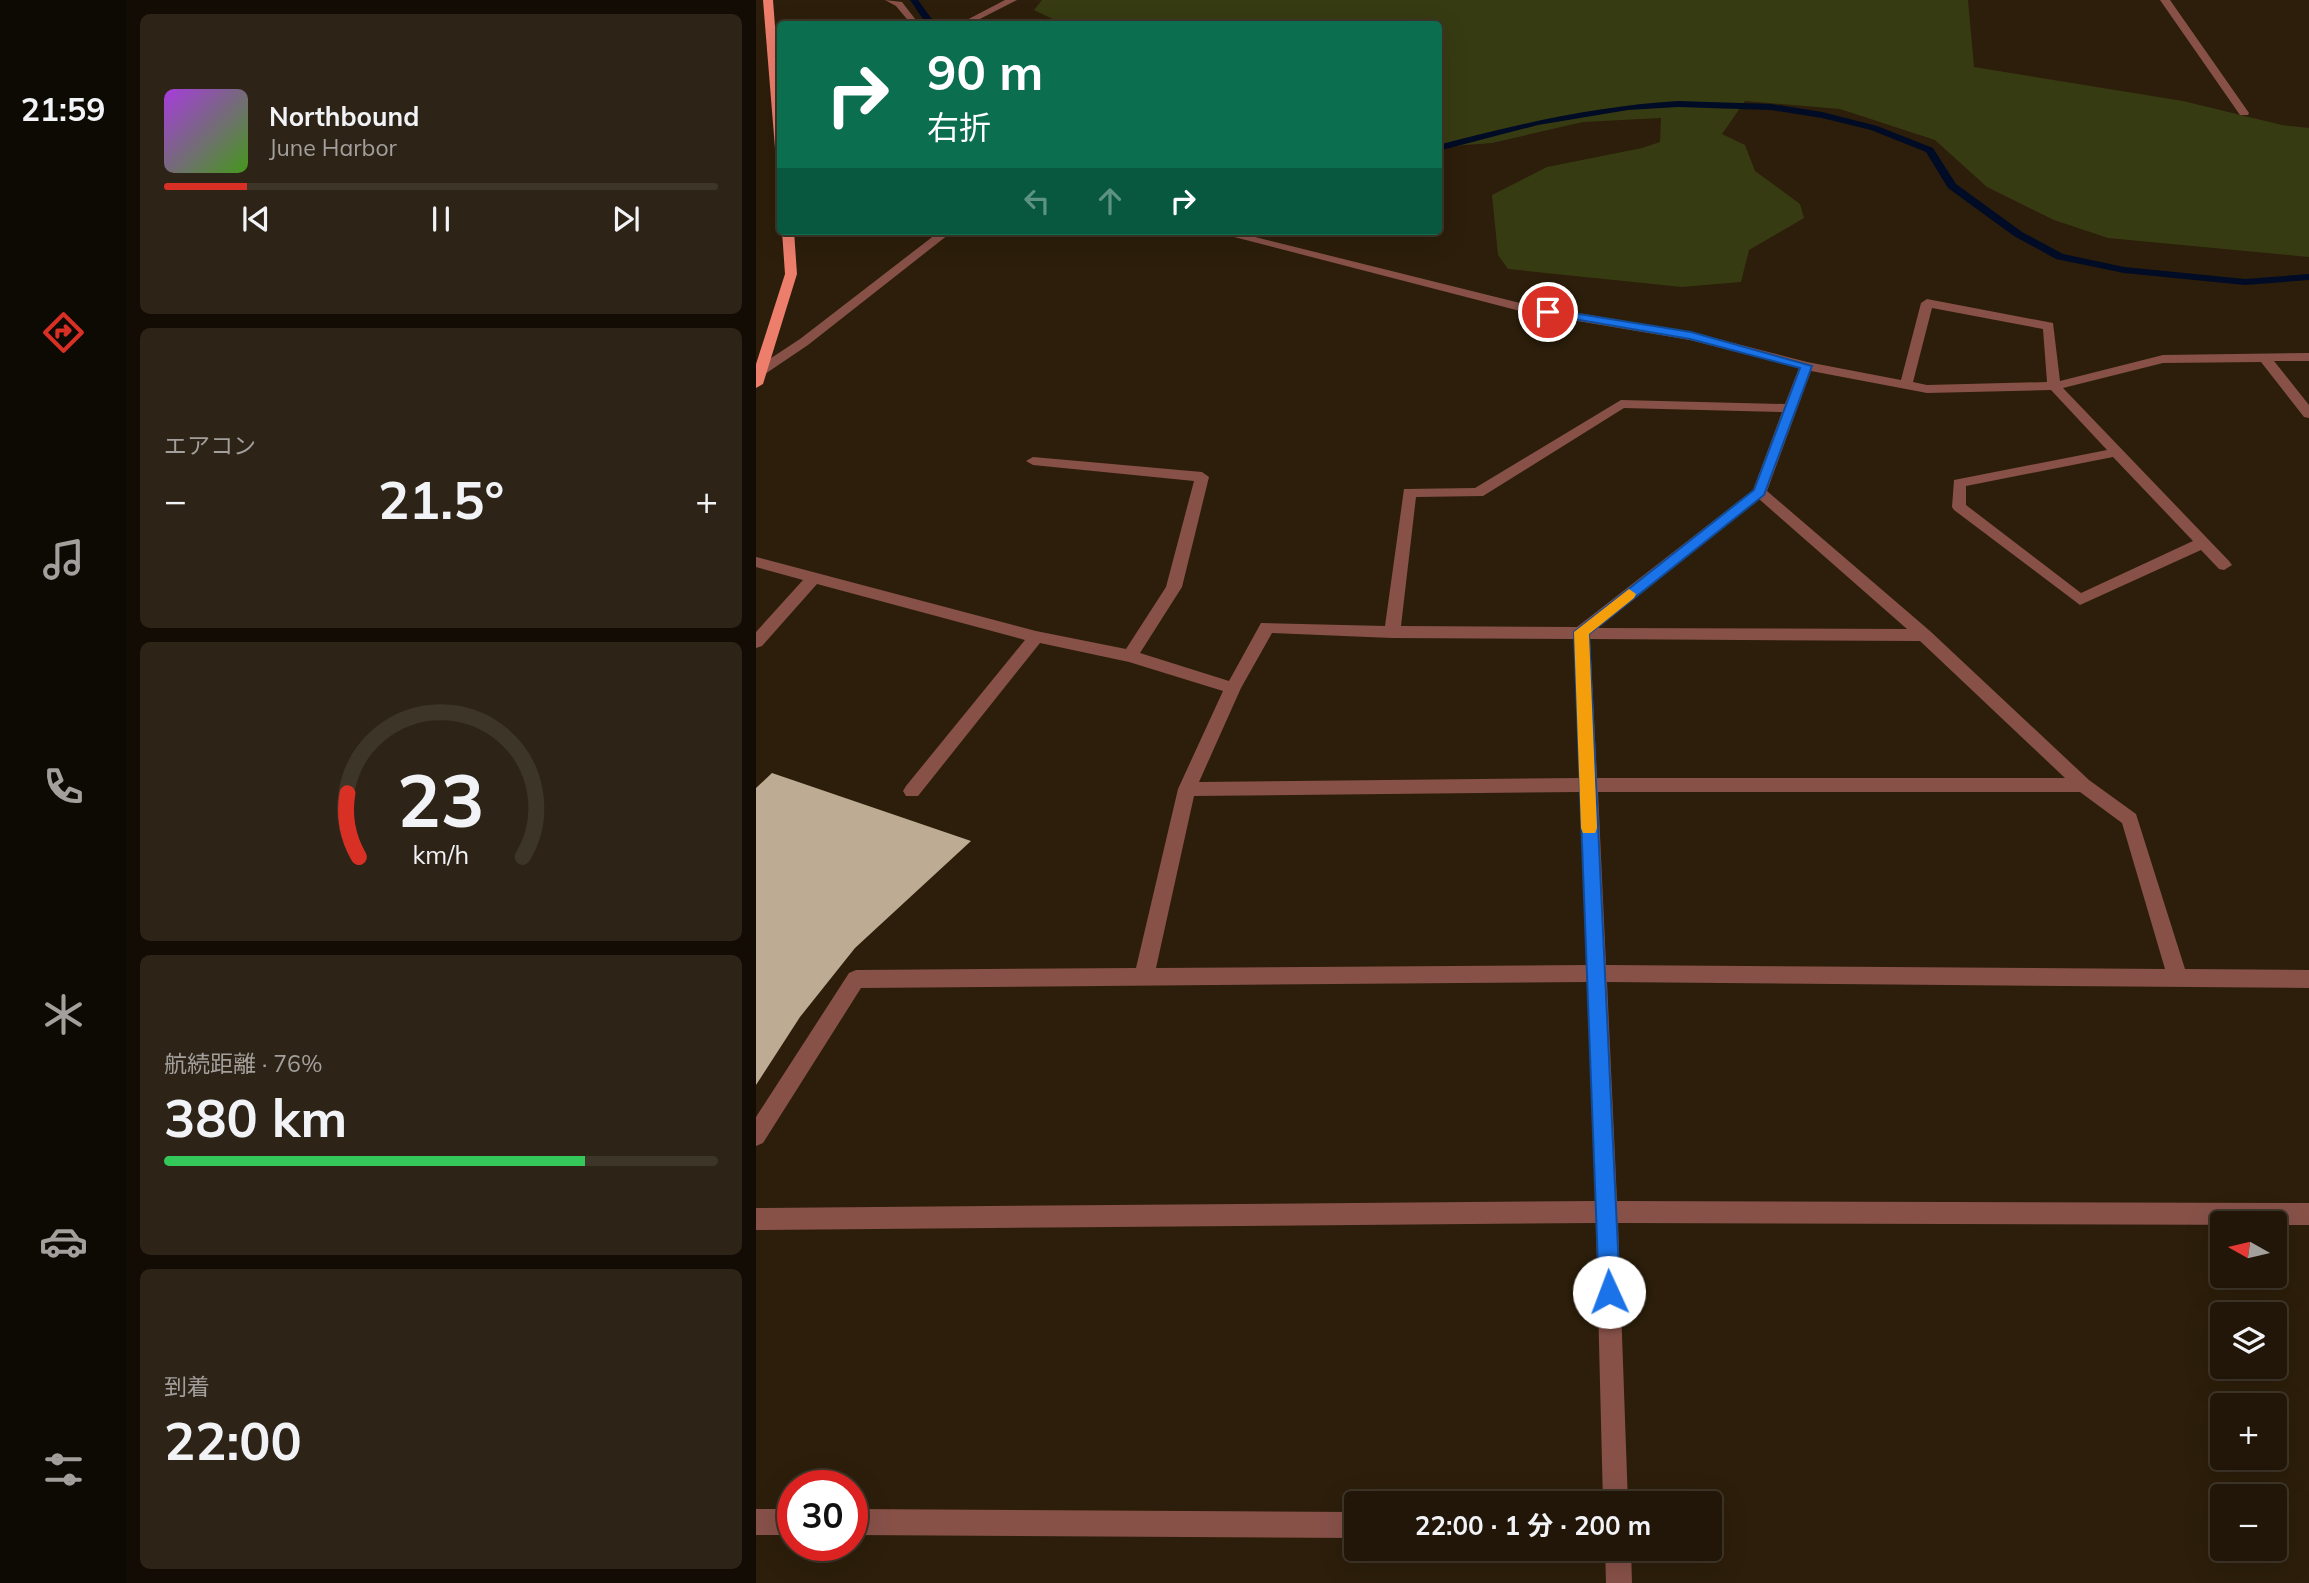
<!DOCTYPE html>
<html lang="ja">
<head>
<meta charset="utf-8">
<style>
	body { margin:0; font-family:Mulish,"Noto Sans JP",sans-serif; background:#2d2316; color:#f1f3f6; height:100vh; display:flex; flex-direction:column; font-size:26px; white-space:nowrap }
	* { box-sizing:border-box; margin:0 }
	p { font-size:23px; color:#a29f9c }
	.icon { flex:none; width:38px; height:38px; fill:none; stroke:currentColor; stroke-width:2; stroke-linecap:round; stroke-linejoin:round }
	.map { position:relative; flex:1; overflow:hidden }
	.details { display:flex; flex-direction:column; gap:14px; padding:14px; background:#120c04; width:630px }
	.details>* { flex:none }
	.banner { position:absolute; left:21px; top:21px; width:665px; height:214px; border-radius:7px; box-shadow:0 7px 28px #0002,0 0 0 2px #3e3529; background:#0b6e4f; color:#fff; overflow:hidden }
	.needle { width:46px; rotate:278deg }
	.controls { position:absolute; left:1454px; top:1211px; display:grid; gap:14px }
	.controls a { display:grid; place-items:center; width:77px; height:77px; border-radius:7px; background:#211608; box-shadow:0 7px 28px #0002,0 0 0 2px #3e3529; font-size:35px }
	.speed { position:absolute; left:21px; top:1470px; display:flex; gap:14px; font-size:35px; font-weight:700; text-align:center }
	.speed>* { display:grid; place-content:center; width:91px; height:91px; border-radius:50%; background:#211608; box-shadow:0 7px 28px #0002,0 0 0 2px #3e3529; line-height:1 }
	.speed .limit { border:10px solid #d22; background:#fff; color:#111 }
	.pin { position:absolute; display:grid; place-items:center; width:60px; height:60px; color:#fff; margin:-30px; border:4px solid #fff; border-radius:50%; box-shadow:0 2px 7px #0007 }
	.me { position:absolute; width:77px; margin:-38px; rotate:358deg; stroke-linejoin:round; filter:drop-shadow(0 0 5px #0008) }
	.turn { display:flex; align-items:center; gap:24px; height:147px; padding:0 35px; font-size:32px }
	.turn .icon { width:91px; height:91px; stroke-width:2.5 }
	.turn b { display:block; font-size:49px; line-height:60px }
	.lanes { display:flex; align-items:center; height:66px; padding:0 35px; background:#0003; justify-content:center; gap:35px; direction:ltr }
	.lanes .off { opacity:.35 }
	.big { font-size:52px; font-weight:700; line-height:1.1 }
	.details .widget { flex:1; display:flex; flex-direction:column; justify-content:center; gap:10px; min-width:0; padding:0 24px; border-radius:10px; background:#2d2316 }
	.details .dial { align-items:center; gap:0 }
	.dial svg { height:182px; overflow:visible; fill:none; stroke:#3e3529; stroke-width:7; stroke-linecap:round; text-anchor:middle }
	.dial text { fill:#f1f3f6; stroke:none }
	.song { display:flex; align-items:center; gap:21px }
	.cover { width:84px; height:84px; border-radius:10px; background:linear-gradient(135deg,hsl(280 70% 55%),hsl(100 70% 35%)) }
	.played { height:7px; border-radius:4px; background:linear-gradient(90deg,#d93025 15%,#3e3529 15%) }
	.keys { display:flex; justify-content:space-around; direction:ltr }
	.heat { display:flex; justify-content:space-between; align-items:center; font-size:38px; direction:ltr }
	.charge { height:10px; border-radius:5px; background:linear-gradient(90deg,#34c759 76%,#3e3529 0) }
	.trip { position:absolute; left:588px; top:1491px; width:378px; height:70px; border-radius:7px; background:#211608; box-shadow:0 7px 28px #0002,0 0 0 2px #3e3529; font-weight:700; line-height:70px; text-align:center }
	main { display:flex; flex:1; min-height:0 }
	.tabs { display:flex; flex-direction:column; width:126px; justify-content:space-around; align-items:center; background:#0d0903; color:#a29f9c }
	.tabs .icon { width:49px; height:49px }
	.tabs .on { color:#d93025 }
	.tabs b { font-size:32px; color:#f1f3f6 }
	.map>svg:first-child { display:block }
</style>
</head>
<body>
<main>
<nav class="tabs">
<b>21:59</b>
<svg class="icon on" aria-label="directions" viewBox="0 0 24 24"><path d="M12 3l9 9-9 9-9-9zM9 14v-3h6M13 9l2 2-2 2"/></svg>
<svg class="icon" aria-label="music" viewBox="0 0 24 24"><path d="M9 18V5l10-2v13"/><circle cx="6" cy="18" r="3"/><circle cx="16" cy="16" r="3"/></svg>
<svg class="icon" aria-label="phone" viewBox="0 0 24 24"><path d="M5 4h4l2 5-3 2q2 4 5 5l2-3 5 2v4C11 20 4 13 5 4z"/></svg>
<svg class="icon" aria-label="climate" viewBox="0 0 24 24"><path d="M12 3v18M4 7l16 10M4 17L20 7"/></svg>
<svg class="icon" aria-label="car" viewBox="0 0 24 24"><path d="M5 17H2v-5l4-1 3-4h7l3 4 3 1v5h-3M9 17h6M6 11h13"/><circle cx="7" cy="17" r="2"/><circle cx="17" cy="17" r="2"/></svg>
<svg class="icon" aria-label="filters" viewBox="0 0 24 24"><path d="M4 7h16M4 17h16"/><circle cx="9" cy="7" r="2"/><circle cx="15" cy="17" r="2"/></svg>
</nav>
<section class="details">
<div class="widget">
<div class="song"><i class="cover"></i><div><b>Northbound</b><p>June Harbor</p></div></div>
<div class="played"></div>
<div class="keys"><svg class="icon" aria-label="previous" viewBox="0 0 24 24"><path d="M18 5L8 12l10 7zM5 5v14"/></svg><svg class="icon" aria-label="pause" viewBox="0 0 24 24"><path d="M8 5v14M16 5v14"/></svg><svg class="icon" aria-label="next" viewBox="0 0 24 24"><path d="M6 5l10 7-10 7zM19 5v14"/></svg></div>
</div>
<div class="widget"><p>エアコン</p>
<div class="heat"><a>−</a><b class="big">21.5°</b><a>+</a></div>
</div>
<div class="widget dial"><svg viewBox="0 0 100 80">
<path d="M14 69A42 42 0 1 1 86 69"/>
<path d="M14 69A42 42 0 0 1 9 41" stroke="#d93025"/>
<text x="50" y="56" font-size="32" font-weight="700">23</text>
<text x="50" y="72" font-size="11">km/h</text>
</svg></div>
<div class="widget"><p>航続距離 · 76%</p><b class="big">380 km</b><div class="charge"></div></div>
<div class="widget"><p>到着</p><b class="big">22:00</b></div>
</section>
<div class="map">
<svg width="1553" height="1583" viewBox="0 0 1553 1583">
	<rect width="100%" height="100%" fill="#2c1e0a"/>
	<path fill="#373b12" d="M286,0H1212L1218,67L1427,101L1526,125L1553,128V257L1352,238L1298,220L1231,187L1179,140L1084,109L989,101L966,134L989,145L999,171L1044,204L1048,218L993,250L985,282L926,287L752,269L742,255L736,195L791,167L886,148L904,142L905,118L827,122L736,143L683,147L682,24H307L278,10Z"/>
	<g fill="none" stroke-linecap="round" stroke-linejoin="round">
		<path fill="#000b26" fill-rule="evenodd" d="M154,0H162L175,18L185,24L169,22Z
			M922,101L1015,104L1066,112L1121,126L1177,148L1200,184L1266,232L1307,254L1368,267L1489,279L1553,274V280L1489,285L1368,273L1300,259L1258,236L1192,188L1170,152L1115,130L1066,118L1015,110L922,107L872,110L782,125L682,151V145C762,124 840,106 922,101Z"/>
	</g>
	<path fill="#bdab93" d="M16,773L215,841L99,948L44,1017L0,1085V788Z"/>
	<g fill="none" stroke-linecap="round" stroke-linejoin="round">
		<path fill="#875148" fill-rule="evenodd" d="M129,0L146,2L163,24H155L140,6Z
			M249,0H261L214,24H203Z
			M1404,0H1414L1493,113L1492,115H1484Z
			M184,231H197L52,345L9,374H0V368L44,339Z
			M455,231H475L768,304L935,332L1051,362L1145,380L1165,303L1171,299L1297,323L1304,381L1407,355L1553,353V361H1518L1553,405V418L1548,417L1505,362L1407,363L1307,388L1473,561L1476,565L1468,570L1463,569L1445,550L1324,605L1198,510L1196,507L1198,480L1351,450L1295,390L1171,393L1055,371L1011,491L1174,631L1333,780L1380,814L1429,969L1553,970V988L851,982L861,1201L1553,1203V1225L862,1223L872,1503H847L840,1223L0,1230V1208L840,1201L831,982L105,988L7,1143L0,1146V1117L93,973L100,970L380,968L422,789L467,691L373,662L284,643L162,796H150L147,791L150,786L269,640L61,584L6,646L0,648V632L47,580L0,567V557L280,631L370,649L410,587L438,481L277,465L270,461L277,457L446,472L453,477L426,587L384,653L473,681L505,623L629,626L648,489L719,488L865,400L1029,404L1043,368L934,340L768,312ZM1176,308L1287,329L1291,382L1171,385L1157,382ZM868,408L1026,412L997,490L821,627L645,626L660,497L727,496ZM1357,457L1437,541L1325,593L1210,505V486ZM1003,499L1151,629L842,628ZM516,633L636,638L818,639L824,778L443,782L485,688ZM834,639L1164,641L1309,778H841ZM824,792L831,965L400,968L438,796ZM842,792H1324L1366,823L1409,969L850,965Z
			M0,1509H37V1535H0Z
			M96,1509L600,1512V1538L96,1535Z
			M849,1549H875L876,1583H850Z"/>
		<path fill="#ed7e6c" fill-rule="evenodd" d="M7,0H17L24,92V151L19,148Z
			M26,231H38L41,274L7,384L0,388V364L29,274Z"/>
	</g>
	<path fill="#1a73e8" stroke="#114b97" stroke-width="2" d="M792,309L935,332L1056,366L1008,495L833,634L864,1292L860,1299L853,1302L846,1299L843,1292L818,632L998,490L1044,368L934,339L788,314V310Z"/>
	<path fill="#f59e0b" d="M873,589L880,594L878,598L833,634L841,828L839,833H827L825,828L818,632Z"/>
</svg>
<div class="controls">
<a><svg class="needle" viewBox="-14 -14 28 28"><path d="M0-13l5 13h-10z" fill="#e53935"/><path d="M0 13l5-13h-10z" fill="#a29f9c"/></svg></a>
<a><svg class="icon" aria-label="layers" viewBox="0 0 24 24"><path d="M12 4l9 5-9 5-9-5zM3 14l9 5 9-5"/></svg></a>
<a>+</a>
<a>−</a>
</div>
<div class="speed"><div class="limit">30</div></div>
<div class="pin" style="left:792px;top:312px;background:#d93025"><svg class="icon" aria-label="arrive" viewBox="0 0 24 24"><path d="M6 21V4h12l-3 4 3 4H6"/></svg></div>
<svg class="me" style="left:853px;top:1292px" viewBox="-20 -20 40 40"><circle r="19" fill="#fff"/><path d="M0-13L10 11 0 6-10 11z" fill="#1a73e8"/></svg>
<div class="trip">22:00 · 1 分 · 200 m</div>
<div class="banner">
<div class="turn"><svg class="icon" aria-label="right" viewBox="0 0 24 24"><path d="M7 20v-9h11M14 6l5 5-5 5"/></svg><div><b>90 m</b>右折</div></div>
<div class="lanes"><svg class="icon off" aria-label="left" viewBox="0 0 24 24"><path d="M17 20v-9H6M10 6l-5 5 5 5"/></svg><svg class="icon off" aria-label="ahead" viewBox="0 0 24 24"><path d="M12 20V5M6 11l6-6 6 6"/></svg><svg class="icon" aria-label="right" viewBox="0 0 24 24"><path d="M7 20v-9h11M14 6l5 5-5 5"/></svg></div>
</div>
</div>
</main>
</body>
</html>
